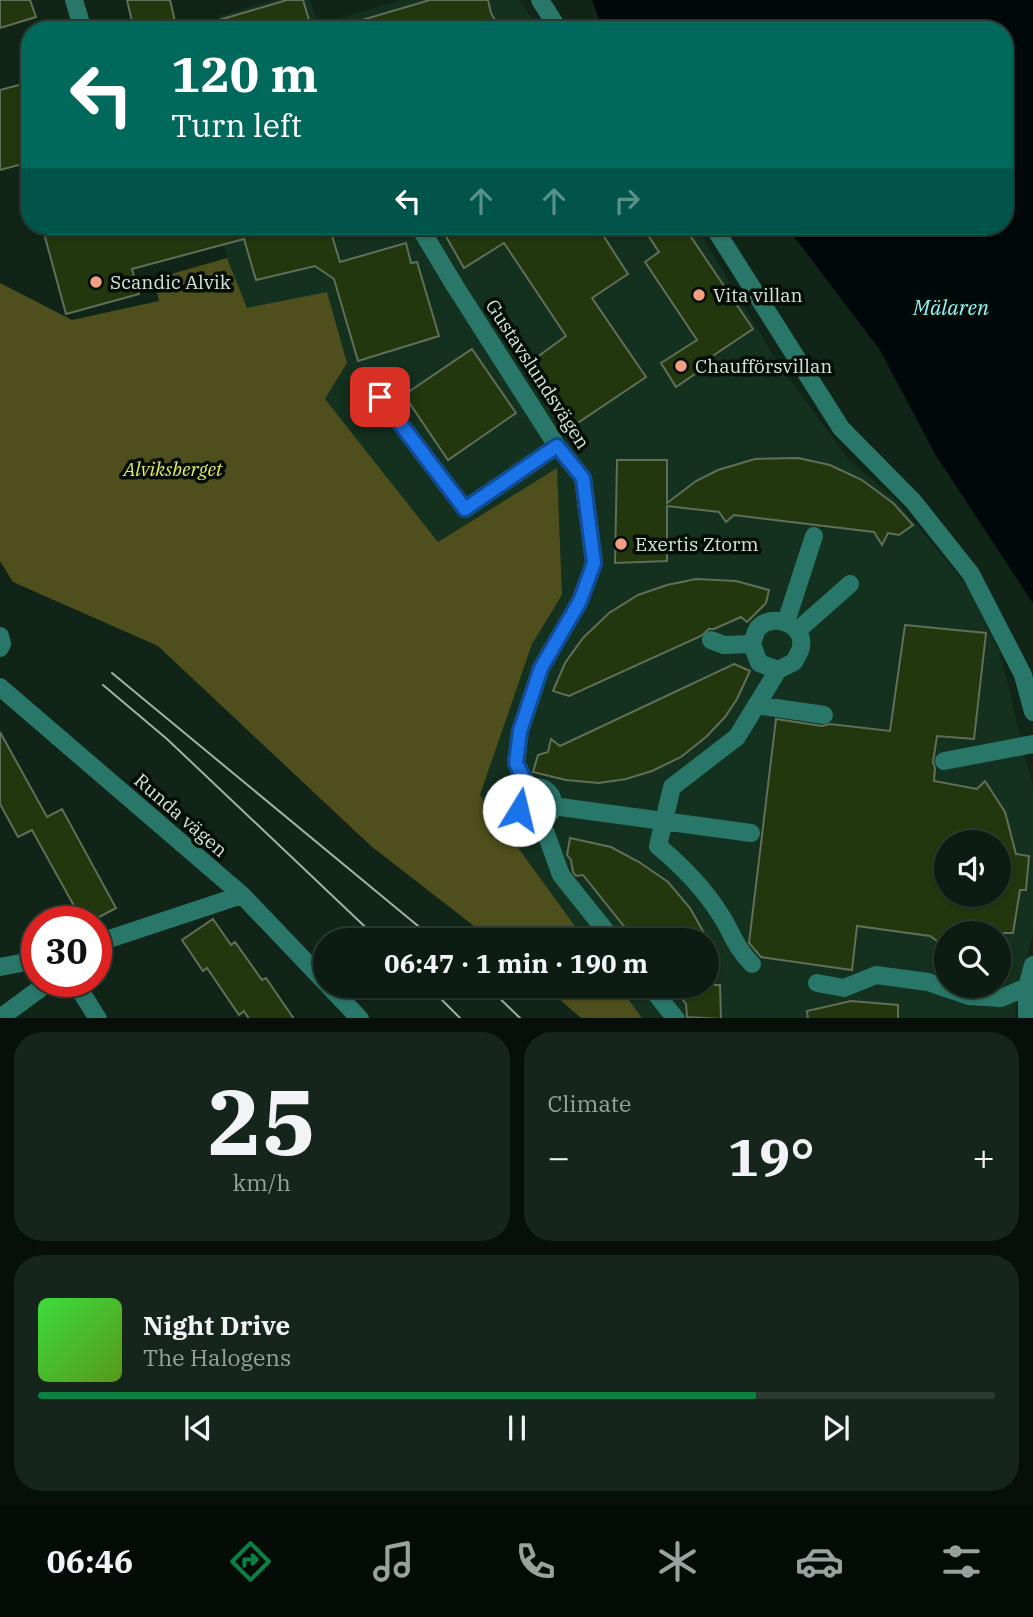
<!DOCTYPE html>
<html lang="en">
<head>
<meta charset="utf-8">
<style>
	body { margin:0; font-family:"IBM Plex Serif",serif; background:#15251b; color:#f1f3f6; height:100vh; display:flex; flex-direction:column; font-size:26px; white-space:nowrap }
	* { box-sizing:border-box; margin:0 }
	p { font-size:23px; color:#9aa19f }
	.icon { flex:none; width:38px; height:38px; fill:none; stroke:currentColor; stroke-width:2; stroke-linecap:round; stroke-linejoin:round }
	.map { position:relative; height:1018px; overflow:hidden }
	.side { display:flex; flex-direction:column; gap:14px; padding:14px; background:#070f0a; flex:1 }
	.side>* { flex:none }
	.banner { position:absolute; left:21px; top:21px; width:992px; height:214px; border-radius:28px; box-shadow:0 2px 5px #0004,0 0 0 2px #2c3a32; background:#00695c; color:#fff; overflow:hidden }
	.controls { position:absolute; left:934px; top:830px; display:grid; gap:14px }
	.controls a { display:grid; place-items:center; width:77px; height:77px; border-radius:50%; background:#0c1c12; box-shadow:0 2px 5px #0004,0 0 0 2px #2c3a32; font-size:35px }
	.speed { position:absolute; left:21px; top:906px; display:flex; gap:14px; font-size:35px; font-weight:700; text-align:center }
	.speed>* { display:grid; place-content:center; width:91px; height:91px; border-radius:50%; background:#0c1c12; box-shadow:0 2px 5px #0004,0 0 0 2px #2c3a32; line-height:1 }
	.speed .limit { border:10px solid #d22; background:#fff; color:#111 }
	.pin { position:absolute; display:grid; place-items:center; width:60px; height:60px; color:#fff; margin:-30px; border-radius:14px; box-shadow:0 4px 10px #0006 }
	.me { position:absolute; width:77px; margin:-38px; rotate:9deg; stroke-linejoin:round; filter:drop-shadow(0 0 5px #0008) }
	.turn { display:flex; align-items:center; gap:24px; height:147px; padding:0 35px; font-size:32px }
	.turn .icon { width:91px; height:91px; stroke-width:2.5 }
	.turn b { display:block; font-size:49px; line-height:60px }
	.lanes { display:flex; align-items:center; height:66px; padding:0 35px; background:#0003; justify-content:center; gap:35px; direction:ltr }
	.lanes .off { opacity:.35 }
	.big { font-size:52px; font-weight:700; line-height:1.1 }
	.side .tile { flex:1; display:flex; flex-direction:column; justify-content:center; gap:10px; min-width:0; padding:0 24px; border-radius:28px; background:#15251b }
	.side .dial { align-items:center; gap:0 }
	.dial b { font-size:91px; line-height:1 }
	.song { display:flex; align-items:center; gap:21px }
	.cover { width:84px; height:84px; border-radius:10px; background:linear-gradient(135deg,hsl(120 70% 55%),hsl(90 70% 35%)) }
	.played { height:7px; border-radius:4px; background:linear-gradient(90deg,#0b8043 75%,#2c3a32 75%) }
	.keys { display:flex; justify-content:space-around; direction:ltr }
	.heat { display:flex; justify-content:space-between; align-items:center; font-size:38px; direction:ltr }
	.side .tiles { flex:1; display:grid; gap:14px; grid-template-columns:1fr 1fr }
	.tile:last-child { grid-column:span 2 }
	.trip { position:absolute; left:313px; top:928px; width:406px; height:70px; border-radius:35px; background:#0c1c12; box-shadow:0 2px 5px #0004,0 0 0 2px #2c3a32; font-weight:700; line-height:70px; text-align:center }
	.dock { display:flex; height:112px; justify-content:space-around; align-items:center; background:#050b07; color:#9aa19f }
	.dock .icon { width:49px; height:49px }
	.dock .current { color:#0b8043 }
	.dock b { font-size:32px; color:#f1f3f6 }
	.map>svg:first-child { display:block }
</style>
</head>
<body>
<div class="map">
<svg width="1033" height="1019" viewBox="0 0 1033 1019">
	<rect width="100%" height="100%" fill="#102518"/>
	<path fill="#14301f" fill-rule="evenodd" d="M274,0H310L318,25L401,0H519L540,30H223L219,16Z
		M218,226H696L778,363L848,459L896,500L968,587L1000,653L1033,788V933L1015,1007L1016,1018H642L618,985H707V940H585L480,795L532,644L562,595L557,469L438,542L325,399L347,363L247,309L227,258ZM947,842H999V894H947ZM947,933H999V985H947Z"/>
	<path fill="#4f4f1d" d="M227,258L247,308L327,292L347,363L325,399L438,542L557,468L562,595L532,644L480,795L585,940H492L371,846L158,646L13,582L0,561V283L72,320L159,301L154,279Z
		M543,985H618L642,1018H581Z"/>
	<path fill="#000809" d="M592,0H1033V603L935,454L880,350L786,226H1004V30H603Z"/>
	<path fill="#22370d" stroke="#616e58" stroke-width="2" fill-rule="evenodd" d="M0,0H30L36,17L0,28Z
		M127,0H170L177,30H134Z
		M287,0H303L312,30H203L202,25Z
		M430,0H488L491,13L501,30H345V25Z
		M30,82V162L0,170V90Z
		M42,226H329L340,262L406,243L411,263L417,262L439,336L358,361L334,279L315,266L256,280L244,239L132,269L139,294L66,314Z
		M440,226H597L628,274L592,298L646,377L573,426L529,363L566,336L504,243L464,268Z
		M642,226H679L684,233L687,231L753,329L699,365L702,369L676,387L661,363L697,340L645,262L659,252Z
		M472,349L516,413L448,460L404,395Z
		M798,458L830,465L862,480L893,503L913,525L899,535L888,533L882,545L874,532L734,515L726,522L719,512L667,506V561L615,563L617,460H667V503L696,481L718,470L755,459Z
		M696,579L736,581L769,590L766,603L747,622L741,617L714,629H709L701,636L569,696L553,691L565,663L583,638L609,613L638,595L667,585Z
		M905,625L986,633L974,739L937,736L933,762L935,768L934,781L977,789L985,781L1005,812L1016,854L1029,856L1026,890H1020L1013,933H947V948L930,936L857,926L852,970L761,957L749,943L776,719L822,726L830,724L890,731ZM947,842H999V894H947Z
		M734,664L750,671L737,699L725,717L706,737L681,757L652,771L626,779L599,783L566,780L533,772L538,755L548,752L551,739L560,746Z
		M0,732L47,817L62,809L116,908L90,922H83L32,830L18,837L0,804Z
		M570,838L611,847L639,862L668,882L690,908L708,940H635L583,875L576,876L573,872L571,860L567,855Z
		M213,919L231,945L235,942L262,980L266,978L294,1019H249L244,1011L239,1015L207,968L203,971L182,940Z
		M671,985H720L721,1019L687,1017L686,1004Z
		M851,1001L898,1005V1019H808L807,1011Z"/>
	<g fill="none" stroke-linecap="round" stroke-linejoin="round">
		<path stroke="#287768" stroke-width="18" d="M74,0L83,30
			M540,0L559,30
			M419,226L455,286L557,446L583,478L594,563L580,601L541,668L520,731L516,763L528,787
			M713,226L841,428L913,501L971,574L1023,675L1033,712
			M380,397L465,509L557,446
			M786,622L814,536
			M797,631L850,584
			M0,636L2,644L0,648
			M711,640L724,645L752,644
			M0,687L242,895L326,983
			M756,705L824,715
			M944,761L1033,744
			M519 804a17 17 0 1 1 34 0a17 17 0 1 1-34 0Z
			M553,806L751,833
			M541,820L561,875L613,940
			M96,947L106,940L242,895
			M752,964C735,947 732,932 720,914C703,887 682,866 658,846L672,787L737,737L778,670L794,662C796,658 800,652 801,647C805,624 773,612 758,628C755,632 754,639 752,644L759,663L778,670
			M0,967L37,960
			M75,982L98,1019
			M817,983L844,988L876,975L928,982L969,996L1001,998L1027,987
			M328,985L360,1019
			M649,985L676,1019
			M0,1018L49,982
			M1027,1019V987L1033,965"/>
		<path stroke="#a2b1a7" stroke-width="2" d="M112,673L435,940
			M103,685L167,739L379,940
			M427,985L461,1019
			M486,985L521,1019"/>
	</g>
	<g fill="none" stroke-linecap="round" stroke-linejoin="round">
		<g stroke="#114b97" stroke-width="18">
			<path id="route" d="M380,397L465,509L557,446L583,478L594,563L580,601L541,668L520,731L516,763L528,787L519,798V810"/>
		</g>
		<use href="#route" stroke="#1a73e8" stroke-width="12"/>
	</g>
	<g fill="#f2a081" stroke="#040c06" stroke-width="2.5">
		<circle cx="96" cy="282" r="7"/>
		<circle cx="699" cy="295" r="7"/>
		<circle cx="681" cy="366" r="7"/>
		<circle cx="621" cy="544" r="7"/>
	</g>
	<g text-anchor="middle" stroke-width="7" stroke-linejoin="round" paint-order="stroke">
		<g font-size="19" fill="#d6e3da" stroke="#040c06" text-anchor="start">
			<text x="110" y="289">Scandic Alvik</text>
			<text x="713" y="302">Vita villan</text>
			<text x="695" y="373">Chaufförsvillan</text>
			<text x="635" y="551">Exertis Ztorm</text>
		</g>
		<g font-size="19" fill="#d6e3da" stroke="#040c06">
			<text transform="translate(538 374) rotate(57)" y="7">Gustavslundsvägen</text>
			<text transform="translate(181 815) rotate(41)" y="7">Runda vägen</text>
		</g>
		<g font-size="19" font-style="italic" fill="#e8e96b" stroke="#040c06">
			<text x="173" y="476">Alviksberget</text>
		</g>
		<g font-size="21" font-style="italic" fill="#96f3f9" stroke="#040c06">
			<text x="951" y="315">Mälaren</text>
		</g>
	</g>
</svg>
<div class="controls">
<a><svg class="icon" aria-label="sound" viewBox="0 0 24 24"><path d="M4 9h4l5-4v14l-5-4H4zM17 9q2 3 0 6"/></svg></a>
<a><svg class="icon" aria-label="search" viewBox="0 0 24 24"><circle cx="10" cy="10" r="6"/><path d="M15 15l6 6"/></svg></a>
</div>
<div class="speed"><div class="limit">30</div></div>
<div class="pin" style="left:380px;top:397px;background:#d93025"><svg class="icon" aria-label="arrive" viewBox="0 0 24 24"><path d="M6 21V4h12l-3 4 3 4H6"/></svg></div>
<svg class="me" style="left:519px;top:810px" viewBox="-20 -20 40 40"><circle r="19" fill="#fff"/><path d="M0-13L10 11 0 6-10 11z" fill="#1a73e8"/></svg>
<div class="trip">06:47 · 1 min · 190 m</div>
<div class="banner">
<div class="turn"><svg class="icon" aria-label="left" viewBox="0 0 24 24"><path d="M17 20v-9H6M10 6l-5 5 5 5"/></svg><div><b>120 m</b>Turn left</div></div>
<div class="lanes"><svg class="icon" aria-label="left" viewBox="0 0 24 24"><path d="M17 20v-9H6M10 6l-5 5 5 5"/></svg><svg class="icon off" aria-label="ahead" viewBox="0 0 24 24"><path d="M12 20V5M6 11l6-6 6 6"/></svg><svg class="icon off" aria-label="ahead" viewBox="0 0 24 24"><path d="M12 20V5M6 11l6-6 6 6"/></svg><svg class="icon off" aria-label="right" viewBox="0 0 24 24"><path d="M7 20v-9h11M14 6l5 5-5 5"/></svg></div>
</div>
</div>
<section class="side">
<div class="tiles">
<div class="tile dial"><b>25</b><p>km/h</p></div>
<div class="tile"><p>Climate</p>
<div class="heat"><a>−</a><b class="big">19°</b><a>+</a></div>
</div>
<div class="tile">
<div class="song"><i class="cover"></i><div><b>Night Drive</b><p>The Halogens</p></div></div>
<div class="played"></div>
<div class="keys"><svg class="icon" aria-label="previous" viewBox="0 0 24 24"><path d="M18 5L8 12l10 7zM5 5v14"/></svg><svg class="icon" aria-label="pause" viewBox="0 0 24 24"><path d="M8 5v14M16 5v14"/></svg><svg class="icon" aria-label="next" viewBox="0 0 24 24"><path d="M6 5l10 7-10 7zM19 5v14"/></svg></div>
</div>
</div>
</section>
<nav class="dock">
<b>06:46</b>
<svg class="icon current" aria-label="directions" viewBox="0 0 24 24"><path d="M12 3l9 9-9 9-9-9zM9 14v-3h6M13 9l2 2-2 2"/></svg>
<svg class="icon" aria-label="music" viewBox="0 0 24 24"><path d="M9 18V5l10-2v13"/><circle cx="6" cy="18" r="3"/><circle cx="16" cy="16" r="3"/></svg>
<svg class="icon" aria-label="phone" viewBox="0 0 24 24"><path d="M5 4h4l2 5-3 2q2 4 5 5l2-3 5 2v4C11 20 4 13 5 4z"/></svg>
<svg class="icon" aria-label="climate" viewBox="0 0 24 24"><path d="M12 3v18M4 7l16 10M4 17L20 7"/></svg>
<svg class="icon" aria-label="car" viewBox="0 0 24 24"><path d="M5 17H2v-5l4-1 3-4h7l3 4 3 1v5h-3M9 17h6M6 11h13"/><circle cx="7" cy="17" r="2"/><circle cx="17" cy="17" r="2"/></svg>
<svg class="icon" aria-label="filters" viewBox="0 0 24 24"><path d="M4 7h16M4 17h16"/><circle cx="9" cy="7" r="2"/><circle cx="15" cy="17" r="2"/></svg>
</nav>
</body>
</html>
